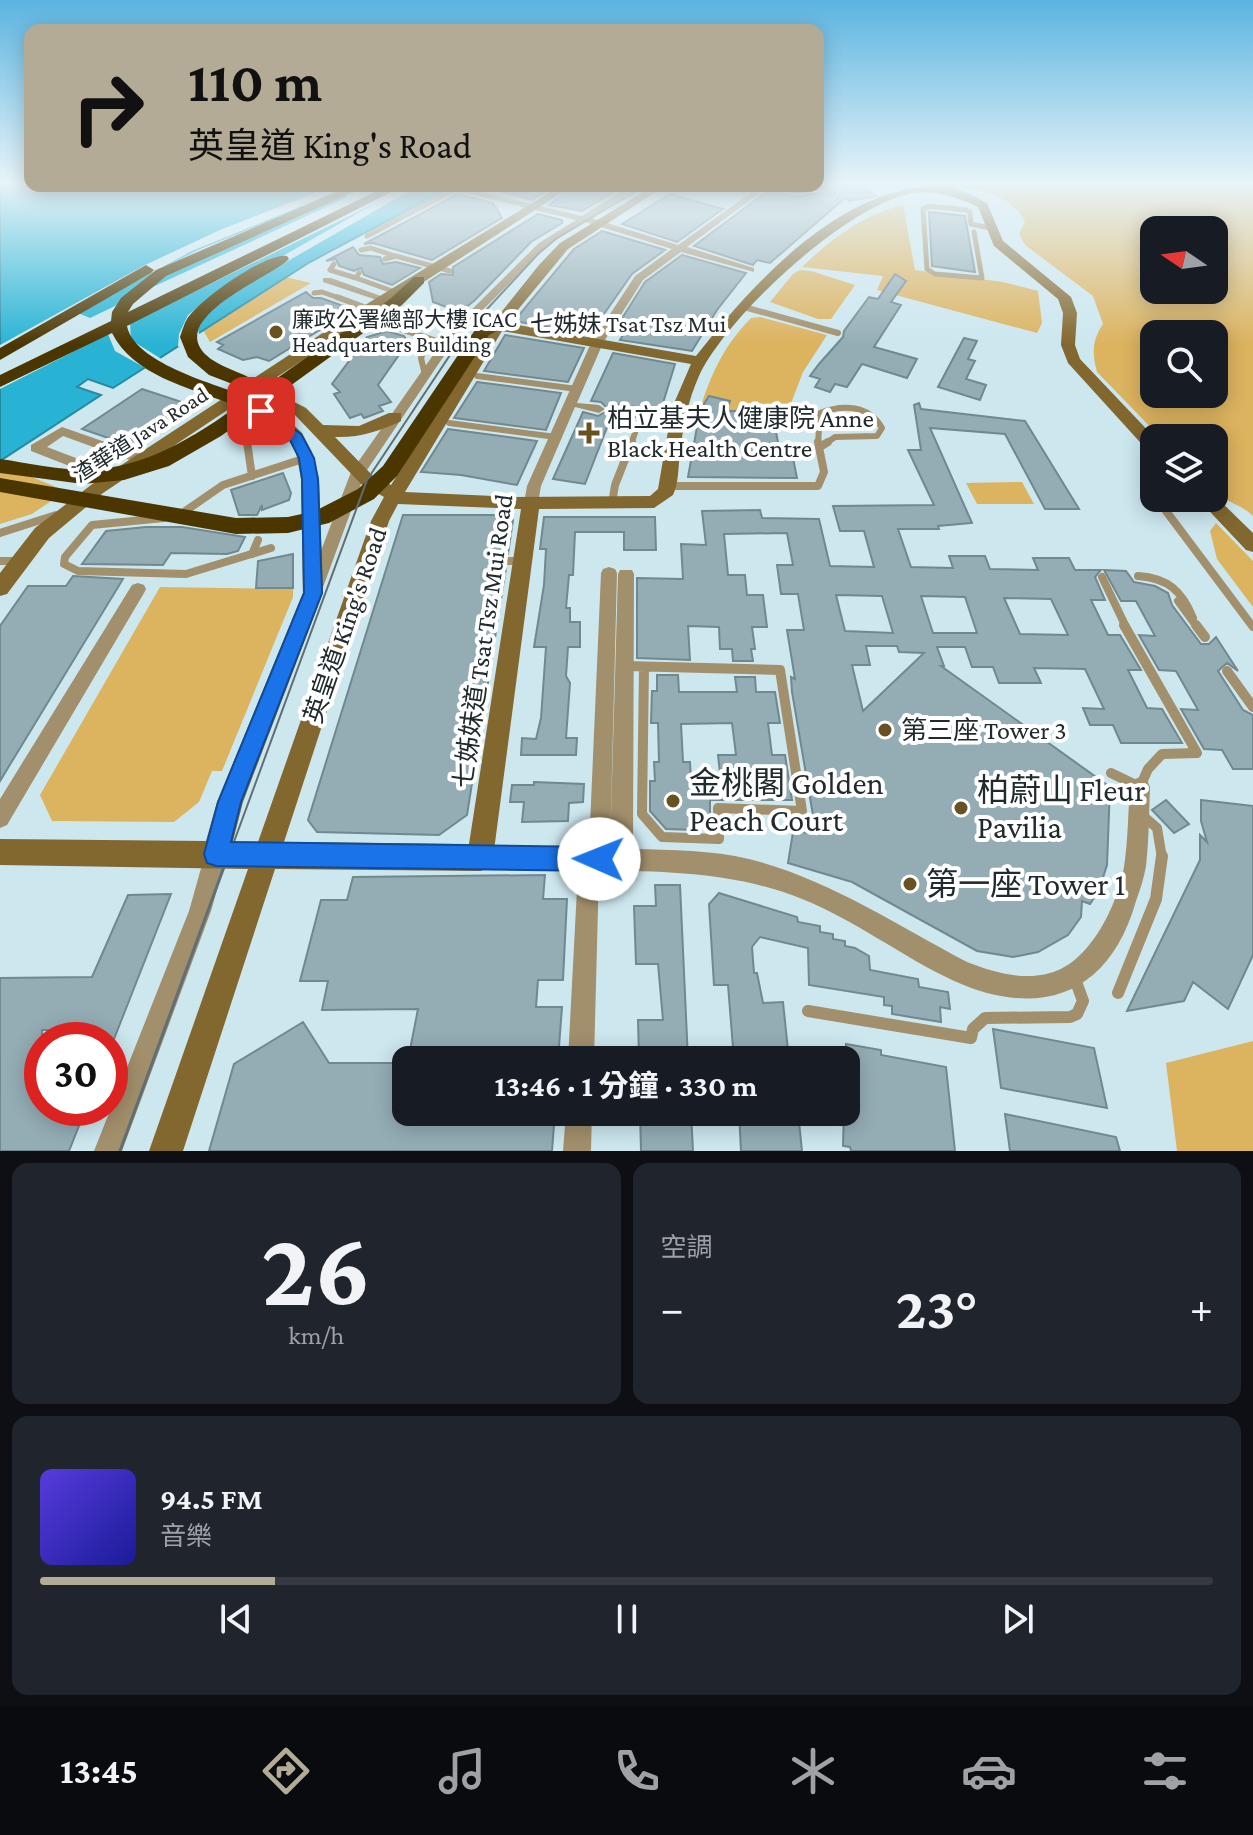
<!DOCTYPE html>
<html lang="zh-TW">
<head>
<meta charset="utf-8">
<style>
	body { margin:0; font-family:"Crimson Pro","Noto Sans TC",serif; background:#20242c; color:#f1f3f6; height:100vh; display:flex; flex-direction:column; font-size:30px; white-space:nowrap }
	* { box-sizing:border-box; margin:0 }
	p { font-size:26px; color:#9ea1a6 }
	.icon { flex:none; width:44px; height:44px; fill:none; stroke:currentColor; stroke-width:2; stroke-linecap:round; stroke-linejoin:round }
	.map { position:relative; height:1151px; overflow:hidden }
	.side { display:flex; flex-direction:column; gap:12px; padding:12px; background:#0d0f14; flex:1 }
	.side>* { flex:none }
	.top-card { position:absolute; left:24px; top:24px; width:800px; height:168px; border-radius:16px; box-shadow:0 4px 20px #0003; background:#b3ab96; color:#111; overflow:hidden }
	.needle { width:52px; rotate:283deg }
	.tools { position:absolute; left:1140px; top:216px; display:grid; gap:16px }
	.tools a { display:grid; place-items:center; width:88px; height:88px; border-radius:16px; background:#171b24; box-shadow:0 4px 20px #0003; font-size:40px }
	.speed { position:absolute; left:24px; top:1022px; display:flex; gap:16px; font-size:40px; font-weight:700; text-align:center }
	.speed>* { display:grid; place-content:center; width:104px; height:104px; border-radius:50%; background:#171b24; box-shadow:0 4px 20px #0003; line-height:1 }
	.speed .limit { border:12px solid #d22; background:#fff; color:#111 }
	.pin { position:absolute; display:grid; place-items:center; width:68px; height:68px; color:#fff; margin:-34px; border-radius:16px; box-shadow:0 4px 12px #0006 }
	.me { position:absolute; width:88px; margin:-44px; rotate:271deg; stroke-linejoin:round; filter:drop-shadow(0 0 6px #0008) }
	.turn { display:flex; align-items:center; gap:28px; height:168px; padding:0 32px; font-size:36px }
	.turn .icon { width:104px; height:104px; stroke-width:2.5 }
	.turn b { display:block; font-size:56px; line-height:68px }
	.big { font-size:60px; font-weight:700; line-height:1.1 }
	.side .widget { flex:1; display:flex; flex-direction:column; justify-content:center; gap:12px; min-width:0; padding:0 28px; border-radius:16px; background:#20242c }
	.side .dial { align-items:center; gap:0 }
	.dial b { font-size:104px; line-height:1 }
	.song { display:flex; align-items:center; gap:24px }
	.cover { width:96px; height:96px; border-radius:12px; background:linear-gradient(135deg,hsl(250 70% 55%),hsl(240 70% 35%)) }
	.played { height:8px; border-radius:4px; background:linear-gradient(90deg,#b3ab96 20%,#363941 20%) }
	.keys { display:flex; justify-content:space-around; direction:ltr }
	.heat { display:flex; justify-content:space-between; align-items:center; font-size:44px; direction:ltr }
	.side .tiles { flex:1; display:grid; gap:12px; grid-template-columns:1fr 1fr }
	.widget:last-child { grid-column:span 2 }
	.trip { position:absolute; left:392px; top:1046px; width:468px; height:80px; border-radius:16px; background:#171b24; box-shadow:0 4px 20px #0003; font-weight:700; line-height:80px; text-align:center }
	.tab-bar { display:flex; height:128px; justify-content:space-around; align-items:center; background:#090b0e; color:#9ea1a6 }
	.tab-bar .icon { width:56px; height:56px }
	.tab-bar .current { color:#b3ab96 }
	.tab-bar b { font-size:36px; color:#f1f3f6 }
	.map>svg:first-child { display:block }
</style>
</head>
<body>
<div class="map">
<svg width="1253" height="1151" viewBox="0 0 1253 1151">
	<rect width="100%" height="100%" fill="#cde7ef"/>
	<path fill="#dcb35f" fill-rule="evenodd" d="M911,184H1253V516C1241,504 1225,502 1214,491V438H1161L1097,372C1092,353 1092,340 1103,324L1093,296L1025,245L1019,234L1025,222C1006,183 948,187 911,184ZM1154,230H1214V290H1154ZM1154,334H1214V394H1154Z
		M903,205L915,270L1003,282L1038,291L1042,323L1037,333L877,290L883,276L802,267C830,240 864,214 903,205Z
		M800,270L811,271L855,285L831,319H818L770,302L793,274Z
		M285,277L311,283L210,342L203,330Z
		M760,317L827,335L803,372L788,411L700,410C710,375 725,344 751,318Z
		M0,464L66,491L32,514L0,524Z
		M1022,482L1034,504H977L966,483Z
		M1216,523L1253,561V607L1217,559L1210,531Z
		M160,587L293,589V597L222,771H212L199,802L174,822L52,821L40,795Z
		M1253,1041V1151H1177L1166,1063Z"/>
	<path fill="#28b3d4" stroke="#268aa2" stroke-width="2" d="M0,184L30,186H453L310,262L113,388L88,379L77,387L101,395L0,461Z"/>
	<path fill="#cde7ef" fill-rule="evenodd" d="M332,186H350L192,251L78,313L90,318L115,306L154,272L198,250L356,186H418L222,299L205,316L198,330L200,337L187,345L178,347L179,334L188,315L209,298L374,204L130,323L131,340L163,360L149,370L115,351L108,334L0,389V345L145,265L220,230ZM346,195L348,197L144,291L166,274Z"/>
	<path fill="#94adb5" stroke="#70888f" stroke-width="2" fill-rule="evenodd" d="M858,184L876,196L849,201L845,198L770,263L757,260L753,265L694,246L769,190L795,197L821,193L837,199L840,192L833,186Z
		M498,186H554L532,200L497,190Z
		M575,186H624L582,211L549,205Z
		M458,194L493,203L502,218L432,260L373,243L364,244Z
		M670,194L723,209L677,242L622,224Z
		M929,212L965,216L975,272L932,266Z
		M538,214L562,220V223L531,242L475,300L460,312L433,302L429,282L441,274L453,275V267Z
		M602,231L665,250L632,274L590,334L514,321L574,249Z
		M353,247L359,255L380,257L383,264L396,262L420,268L392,285L364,275L361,268L354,271L339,266L336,259L326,261Z
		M682,255L746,273L717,310L692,351L620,340L624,333L614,331L645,282Z
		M895,274L906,281L891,302L901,305L874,347L917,359L907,378L862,364L847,387L835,384L830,392L815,387L820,379L810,376L819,364L843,337L844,331L869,297L878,299Z
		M306,292L313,298H321L349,308L329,321L333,322L269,361L257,357L243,360L218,349L223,345L217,342Z
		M387,331L404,336L408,342L378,385L391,402L379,406L383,411L364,418L361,414L350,418L334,394L340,392L332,384L367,337Z
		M505,335L584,348L568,382L484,371Z
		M964,338L977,341L968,359L975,361L966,379L986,385L980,400L938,387Z
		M613,353L675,364L659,416L645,414L641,408L616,404L608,409L601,402L591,401Z
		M477,382L561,393L546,430L454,418Z
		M142,389L194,406L137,448L82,429Z
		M709,396L730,401L726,411H772L781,458H793L797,478L688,477L700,410Z
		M919,403L921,409L1025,421L1079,509H1045L1005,434L930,428L972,523L938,526L939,529H898L911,567L953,568L949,556H985L990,569L1038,570L1033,558H1069L1075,570H1101L1095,577L1105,600H1091L1108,635H1120L1141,670H1128L1147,708L1162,709L1182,743H1121L1113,725H1090L1083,708L1104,709L1085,669L1034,668L1041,683H999L993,667H972L965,647H937L944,666H941L1110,787L1107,865L1099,890L1090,904L1082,901L1081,917L1068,935L1038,952L1013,957L977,951L852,882L788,863L793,832L816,833L792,692L791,677L795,679L787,630H804L798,594H781L777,565H793L787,533L724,534L728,575H745L747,595H763L767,627H752L755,649H751L753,661H733L732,649H720L719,627L688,626L690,660L637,658V578L683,579L681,544L706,545L702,511L760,510L762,518L819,519L830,566L874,567L864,531H840L833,506L934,505L908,450H921L914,405ZM836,595L882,596L893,633L845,631ZM921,596L965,597L977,633H933ZM1004,598L1051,599L1068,635L1020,634ZM866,646H897L899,652L924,653L863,711L852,665H870Z
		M607,411L611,417L585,484L553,479L583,412L598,416Z
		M448,429L537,441L517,485L461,475L421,472Z
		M283,473L291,493L289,500L262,510V505L257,515H239L231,490Z
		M403,515H507L513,520L508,554L500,560L506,568L467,815L439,835L317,832L308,820Z
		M544,517H655L656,550H624V532H575L573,575H569L566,608H570V622H580V647H568L566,676L570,683L566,738H577L576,755H521L522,738L536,739L541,718L546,647H534L544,585L546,549H540Z
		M146,527H182L245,537L238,551L227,554L171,553L163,565L82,564L106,531Z
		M293,554V588H256L258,561Z
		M1104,570L1126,571L1134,582L1155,586L1168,593L1172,605L1201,644H1209L1216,637L1238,671L1227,663L1218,671L1243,710L1253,715V769H1233L1222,750L1204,749L1181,709L1198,710L1176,671L1159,670L1139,635L1155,636L1136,601H1121Z
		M73,576L123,579L0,781V626L28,586H66Z
		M657,675H678L679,692H737L735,677H755L756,692H775L780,723H768L772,755H785L792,800H710V821L694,820V830L666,829L650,811V781H655L654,762H659L658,723H651L652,691H657ZM732,723L736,755H718L721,782H691L690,762H683L681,724Z
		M534,782L584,784L583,802L569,803L568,821L522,822L524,802H510L512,785H534Z
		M1166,800L1189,824L1174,833L1152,810Z
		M1201,800L1253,806V955L1228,1009L1193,982L1184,1001L1127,1011L1200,860V835L1207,842L1201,821Z
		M545,875L543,899H567L563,980H538L536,1007H562L558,1060H408L418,1009L322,1010L328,981H300L321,900H347L353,877Z
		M655,885H680L688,1060H639L638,1020H663L658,964H636L634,906H656Z
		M719,893L797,917L798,922L820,926V932L833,934V939L845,941V946L855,948L869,956L870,970L918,979L919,987L948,992L950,1009L940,1007L941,1022L892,1014V1006L884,1005V997L809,985L808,948L760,937L752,947L754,973H757L763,1003L783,1002L789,1060H734L728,985H714L709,904Z
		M171,894L114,1039L79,1040L83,1030H42V1108H86L69,1151H0V978L92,977L128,895Z
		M303,1022L329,1063H406V1112H555L552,1151H209L234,1064Z
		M993,1029L1094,1048L1107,1108L1001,1088Z
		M846,1044L881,1050V1055L946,1067L955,1151H851L850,1147L843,1146Z
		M640,1112H691L693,1151H641Z
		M739,1112H798L802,1151H741Z
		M1005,1114L1116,1137L1120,1151H1010Z"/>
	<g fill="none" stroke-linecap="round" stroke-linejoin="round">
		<path stroke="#a28f6c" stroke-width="5" d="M974,232L982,278L935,274L927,269L923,209L929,206L966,210L970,212L971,224L990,228
			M367,236L461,186
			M361,250L371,248L395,256
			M385,259L396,256L450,271
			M334,264L330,270L356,278
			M359,273L356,278L395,292
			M314,293L322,292L342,299"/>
		<path stroke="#a28f6c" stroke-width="6" d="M337,297L369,309
			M744,307L838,333
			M397,328L434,340
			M425,375L421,358L426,346L454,333
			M477,376L577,389
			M449,423L556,437
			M247,439L248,444
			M631,444L635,433
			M818,444L820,413C843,404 869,405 882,428L877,436L835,437L825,444"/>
		<path stroke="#a28f6c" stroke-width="8" d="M247,442L252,476
			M820,447L828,442
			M668,486H818L824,472L818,442
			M1162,498L1166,511L1253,627
			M612,504L615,485L632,442
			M181,514L223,485L306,458
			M164,518L92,525L65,557L64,564L78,571L186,574L271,548
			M0,533L56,515
			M252,554L258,540
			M0,561H19
			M507,561H522
			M1138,576C1168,578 1182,591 1193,618
			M1102,577L1126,627
			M1178,601L1197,627"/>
		<path stroke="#a28f6c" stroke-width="10" d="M1196,625L1205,637
			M626,666L780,670L802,811L718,808L719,839L662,837L642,814L644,667
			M1227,671L1253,707
			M1111,773L1140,787L1148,769L1162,754L1197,753L1124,625
			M1142,815L1157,828L1162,858"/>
		<path stroke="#a28f6c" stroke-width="12" d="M1118,993L1156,899L1162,856
			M808,1011L971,1038L973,1029L985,1018L1070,1017L1077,1014L1083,1001L1074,976"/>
		<path fill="#a28f6c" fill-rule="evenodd" d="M824,184L837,192V196H831L822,190L796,194L769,186L687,247L754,268V272L681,252L643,280L603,343L577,403L599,405L605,409L599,413L575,407L541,486L538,503L531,508L524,503L527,486L591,343L635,276L672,249L585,222L545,247L458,335L365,473L322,590L320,594H308L306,590L351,472L450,331L539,243L576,220L455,190V186L582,216L630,186H640L591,218L678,245L760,186L796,188Z
			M323,278H331L389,299L380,301L323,282Z
			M616,407L641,411L642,414L636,418L611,414L610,411Z
			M62,427L148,457L150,460L143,465L119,456L90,474L31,451V445ZM63,436L107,452L89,463L47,447Z
			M609,567L615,569L617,573L610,849L618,574L620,570H632L634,574L633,849C672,850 712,850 749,859C826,878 897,925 967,962C993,972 1022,981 1050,973C1090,963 1118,904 1124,867C1128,841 1128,813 1130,787L1133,780L1140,777L1147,780L1150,787C1149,813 1149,840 1146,866C1144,878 1140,890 1136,901C1109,996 1039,1020 952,980C901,956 855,920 802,899C734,872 672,872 599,870L594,1060H568L578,870L480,869L472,866L469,858L472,850L480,847L589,848L601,573L603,569Z
			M138,583L144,585L146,589L144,593L7,825L0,828V799L132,585Z
			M216,843L224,846L227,854L211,911L122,1151H94L189,911L205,854L208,846Z
			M566,1112H592L591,1151H563Z"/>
		<path fill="#82672f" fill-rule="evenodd" d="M560,186H572L263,386L306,408L323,425L359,426L389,413H401V421C380,431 359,438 335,437L373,476L391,485L495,320L539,265L560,243L653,186H665L568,249L507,323L696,356C752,284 847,178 947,187C960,188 975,197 987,203L1003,241L1071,297L1077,313L1075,345L1080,359L1155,438L1154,452L1148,451L1068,363L1061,345L1063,313L1058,299L994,246L978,207C957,198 938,190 914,193C848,203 726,317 699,376C688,400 683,427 680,453C678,467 679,483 673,495L654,508L539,509L493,858L490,868L480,871L275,869L183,1151H149L248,869L0,865V839L206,841L217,802L303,593L301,479L296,452L289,440L272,424L235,405L103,493L49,538L7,594L0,596V573L35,528L91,485L370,302ZM502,331L691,364L672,408L658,489L650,496L514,497L405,492ZM253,393L294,414L361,484L384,497L371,521L258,842L233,841L243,802L323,593L319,479L312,452L302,433L284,416L246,398ZM398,504L521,509L469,844L284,842L389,521Z
			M1214,495L1253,533V552L1246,550L1197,498H1214Z"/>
		<path fill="#4c3600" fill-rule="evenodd" d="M350,186H367L166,276L133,304L128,312L387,186H403L127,326C134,362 211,383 243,395V402L256,393L209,375L188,357L180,337C182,331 184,324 187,319C198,301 266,252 287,256L289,259C272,277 168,316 205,354C221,370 249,372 263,388L390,299L414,277H424V283L402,305L221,436L169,466L124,480L83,484L0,473V459C28,463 58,470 86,470C146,468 194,437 242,403H229C189,388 133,375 112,333L0,387V375L111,321L112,312L121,298L156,270Z
			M146,265L154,270L151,273L0,360V348Z
			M499,321L507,326L489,335L397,476L374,499L329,523L288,533L236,534L0,492V478L236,518L288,517L315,511L358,489L383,466L477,327Z"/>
		<path stroke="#5f6f73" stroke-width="2" d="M228,858L367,480L464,334L538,254L557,238L645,186"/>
		<path stroke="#5f6f73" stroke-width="3" d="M120,1151L228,856"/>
	</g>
	<linearGradient id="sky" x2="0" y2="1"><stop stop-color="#5bb4e0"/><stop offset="0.53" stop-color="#e8f4f8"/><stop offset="1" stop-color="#e8f4f8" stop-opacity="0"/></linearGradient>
	<rect width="1253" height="345" fill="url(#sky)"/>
	<path fill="#1a73e8" stroke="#114b97" stroke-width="2" d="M261,406L301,434L314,458L318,479L322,593L241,802L231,842L599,847L607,851L611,859L607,868L599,871L216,866L207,863L204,854L218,802L304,593L302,479L299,458L290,440L256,414V408Z"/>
	<g fill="#685221" stroke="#fff" stroke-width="3">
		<circle cx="276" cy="332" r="8"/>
		<path d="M585 421h8v8h8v8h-8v8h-8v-8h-8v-8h8z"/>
		<circle cx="885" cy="730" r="8"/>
		<circle cx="673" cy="801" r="8"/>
		<circle cx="961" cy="808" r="8"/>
		<circle cx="910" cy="884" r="8"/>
	</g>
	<g text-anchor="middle" stroke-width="8" stroke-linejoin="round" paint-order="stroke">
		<g font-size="22" fill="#212b2e" stroke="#fff" text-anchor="start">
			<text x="292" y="327">廉政公署總部大樓 ICAC<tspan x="292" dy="25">Headquarters Building</tspan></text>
		</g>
		<g font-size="22" fill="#212b2e" stroke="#fff">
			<text transform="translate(140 434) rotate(-33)" y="8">渣華道 Java Road</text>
		</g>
		<g font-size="24" fill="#212b2e" stroke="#fff">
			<text x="628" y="332">七姊妹 Tsat Tsz Mui</text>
		</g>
		<g font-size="26" fill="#212b2e" stroke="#fff" text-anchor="start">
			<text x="607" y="427">柏立基夫人健康院 Anne<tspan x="607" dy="30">Black Health Centre</tspan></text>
			<text x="901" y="739">第三座 Tower 3</text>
		</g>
		<g font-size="26" fill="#212b2e" stroke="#fff">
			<text transform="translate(345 625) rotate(-71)" y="9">英皇道 King's Road</text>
			<text transform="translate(483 641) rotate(-82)" y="9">七姊妹道 Tsat Tsz Mui Road</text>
		</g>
		<g font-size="32" fill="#212b2e" stroke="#fff" text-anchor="start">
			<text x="689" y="794">金桃閣 Golden<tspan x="689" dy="37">Peach Court</tspan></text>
			<text x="977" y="801">柏蔚山 Fleur<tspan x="977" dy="37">Pavilia</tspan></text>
			<text x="926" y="895">第一座 Tower 1</text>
		</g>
	</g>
</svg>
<div class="tools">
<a><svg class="needle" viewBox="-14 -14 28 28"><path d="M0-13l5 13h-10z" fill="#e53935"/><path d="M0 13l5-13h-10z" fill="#9ea1a6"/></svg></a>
<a><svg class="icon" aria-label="search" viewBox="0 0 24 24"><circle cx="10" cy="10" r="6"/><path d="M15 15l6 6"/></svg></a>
<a><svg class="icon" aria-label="layers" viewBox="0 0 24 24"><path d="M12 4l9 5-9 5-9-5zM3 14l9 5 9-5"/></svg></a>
</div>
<div class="speed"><div class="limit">30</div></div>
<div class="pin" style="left:261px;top:411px;background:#d93025"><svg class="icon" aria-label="arrive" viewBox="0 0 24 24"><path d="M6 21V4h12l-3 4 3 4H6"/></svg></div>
<svg class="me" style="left:599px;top:859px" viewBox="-20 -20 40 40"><circle r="19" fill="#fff"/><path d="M0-13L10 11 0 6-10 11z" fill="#1a73e8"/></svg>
<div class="trip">13:46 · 1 分鐘 · 330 m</div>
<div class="top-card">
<div class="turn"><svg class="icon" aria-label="right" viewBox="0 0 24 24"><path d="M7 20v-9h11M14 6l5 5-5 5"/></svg><div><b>110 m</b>英皇道 King's Road</div></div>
</div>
</div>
<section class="side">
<div class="tiles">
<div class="widget dial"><b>26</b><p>km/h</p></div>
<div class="widget"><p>空調</p>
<div class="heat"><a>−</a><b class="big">23°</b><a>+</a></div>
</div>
<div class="widget">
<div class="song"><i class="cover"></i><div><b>94.5 FM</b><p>音樂</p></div></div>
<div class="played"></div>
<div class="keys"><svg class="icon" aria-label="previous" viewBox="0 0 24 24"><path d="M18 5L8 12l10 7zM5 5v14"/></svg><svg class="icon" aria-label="pause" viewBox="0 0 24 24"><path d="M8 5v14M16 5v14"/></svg><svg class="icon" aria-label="next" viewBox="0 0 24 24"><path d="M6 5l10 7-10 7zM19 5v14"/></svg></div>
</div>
</div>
</section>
<nav class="tab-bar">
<b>13:45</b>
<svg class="icon current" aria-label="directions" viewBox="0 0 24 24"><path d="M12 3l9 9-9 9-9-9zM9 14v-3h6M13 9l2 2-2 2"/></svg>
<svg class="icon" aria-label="music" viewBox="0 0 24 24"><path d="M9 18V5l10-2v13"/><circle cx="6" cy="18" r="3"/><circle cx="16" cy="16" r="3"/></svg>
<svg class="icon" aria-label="phone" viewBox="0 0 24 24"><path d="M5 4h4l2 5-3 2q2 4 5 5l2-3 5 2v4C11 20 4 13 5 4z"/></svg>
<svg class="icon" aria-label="climate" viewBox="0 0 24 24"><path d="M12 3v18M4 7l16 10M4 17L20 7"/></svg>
<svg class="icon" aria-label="car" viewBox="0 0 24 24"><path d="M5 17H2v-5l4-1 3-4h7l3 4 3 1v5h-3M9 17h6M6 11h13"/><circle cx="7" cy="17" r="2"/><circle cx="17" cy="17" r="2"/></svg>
<svg class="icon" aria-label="filters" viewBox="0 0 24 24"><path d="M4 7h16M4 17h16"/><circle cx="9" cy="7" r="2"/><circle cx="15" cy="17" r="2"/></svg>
</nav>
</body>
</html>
